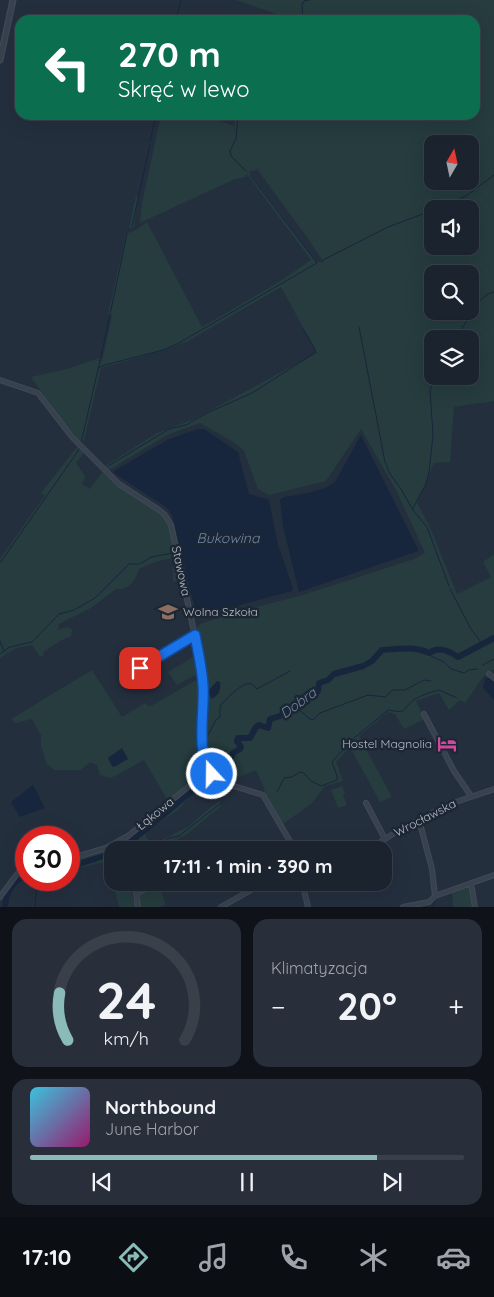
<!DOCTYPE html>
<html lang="pl">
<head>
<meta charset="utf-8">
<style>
	body { margin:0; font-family:Quicksand,sans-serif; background:#282f3a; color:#f1f3f6; height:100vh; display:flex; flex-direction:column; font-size:19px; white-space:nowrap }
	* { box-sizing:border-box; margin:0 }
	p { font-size:16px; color:#a0a4aa }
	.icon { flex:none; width:28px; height:28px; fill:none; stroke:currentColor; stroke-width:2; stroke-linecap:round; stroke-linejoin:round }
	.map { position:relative; height:907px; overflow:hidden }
	.sheet { display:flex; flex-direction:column; gap:12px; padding:12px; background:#0f1319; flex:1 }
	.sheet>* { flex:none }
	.banner { position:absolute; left:15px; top:15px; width:465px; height:105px; border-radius:15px; box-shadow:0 5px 20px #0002,0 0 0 1px #39404a; background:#0b6e4f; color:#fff; overflow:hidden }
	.needle { width:32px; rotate:9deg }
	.fabs { position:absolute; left:424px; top:135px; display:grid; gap:10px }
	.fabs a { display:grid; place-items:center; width:55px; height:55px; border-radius:10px; background:#1b232e; box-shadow:0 5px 20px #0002,0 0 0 1px #39404a; font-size:25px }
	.speed { position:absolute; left:15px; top:826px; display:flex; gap:10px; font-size:25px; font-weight:700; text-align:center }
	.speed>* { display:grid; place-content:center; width:65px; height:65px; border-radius:50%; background:#1b232e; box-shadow:0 5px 20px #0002,0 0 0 1px #39404a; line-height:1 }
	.speed .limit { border:8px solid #d22; background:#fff; color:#111 }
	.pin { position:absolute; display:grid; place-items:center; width:42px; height:42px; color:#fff; margin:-21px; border-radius:10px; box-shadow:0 2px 8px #0006 }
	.me { position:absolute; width:55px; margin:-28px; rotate:339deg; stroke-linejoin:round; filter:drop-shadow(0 0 4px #0008) }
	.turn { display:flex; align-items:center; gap:18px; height:105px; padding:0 20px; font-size:22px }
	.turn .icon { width:65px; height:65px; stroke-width:2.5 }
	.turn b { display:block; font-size:35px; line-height:42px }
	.big { font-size:38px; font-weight:800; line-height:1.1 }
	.sheet .tile { flex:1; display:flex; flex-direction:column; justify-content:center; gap:8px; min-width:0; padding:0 18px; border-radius:15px; background:#282f3a }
	.sheet .dial { align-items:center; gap:0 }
	.dial svg { height:130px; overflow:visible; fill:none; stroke:#39404a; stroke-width:7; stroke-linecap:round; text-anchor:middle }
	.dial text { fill:#f1f3f6; stroke:none }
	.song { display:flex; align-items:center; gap:15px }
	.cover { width:60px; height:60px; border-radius:8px; background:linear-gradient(135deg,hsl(190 70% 55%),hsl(320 70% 35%)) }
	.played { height:5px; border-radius:2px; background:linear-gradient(90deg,#8bbbb9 80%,#39404a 80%) }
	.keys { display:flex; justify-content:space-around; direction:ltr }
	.heat { display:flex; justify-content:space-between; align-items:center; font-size:28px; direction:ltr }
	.sheet .tiles { flex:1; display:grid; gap:12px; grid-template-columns:1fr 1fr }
	.tile:last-child { grid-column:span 2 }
	.trip { position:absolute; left:104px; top:841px; width:288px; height:50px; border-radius:15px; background:#1b232e; box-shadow:0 5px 20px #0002,0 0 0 1px #39404a; font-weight:800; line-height:50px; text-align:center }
	.dock { display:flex; height:80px; justify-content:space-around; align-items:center; background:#0b0e12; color:#a0a4aa }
	.dock .icon { width:35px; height:35px }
	.dock .current { color:#8bbbb9 }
	.dock b { font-size:22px; color:#f1f3f6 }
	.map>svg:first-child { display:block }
</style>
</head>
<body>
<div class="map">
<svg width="494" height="907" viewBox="0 0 494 907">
	<rect width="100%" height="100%" fill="#242f3e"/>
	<path fill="#263c3f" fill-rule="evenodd" d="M236,0H494V401L454,407L450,462L434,463L417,503L430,527L457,594L491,577L483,562L494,554V637L491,639L494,640V669L483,677L465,703L460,700L449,710L439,693L416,701L425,719L404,729L395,714L388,712L359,736L392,797L380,802L350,747L336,762L343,781L325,786L311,804L283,824L265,796L264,788L256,770L226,783C218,776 211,771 207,761L206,688L196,629L200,624L237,612L303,595L414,559L425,553L397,492L361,429L326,481L269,495L258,489L244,451L235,443L200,423L167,435L109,470L105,466L157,433L194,419L317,353L281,287L188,341L165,350L101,368L84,440L81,443L57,414L31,377L67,369L99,358L98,361H102L112,316L108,314L126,234L136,230L147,222L202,327L279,282L311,260L247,174L245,177L235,179L140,223L142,203L161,115H202L234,126L236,115H475V20H294ZM432,144H470V181H432ZM257,169L309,240L324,263L316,261L249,172ZM432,209H470V246H432ZM432,274H470V311H432ZM432,339H470V376H432Z
		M136,196L138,198L134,227L129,228Z
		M77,447L85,452L76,463L85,476L82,484L90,489L103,471C111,478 118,486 126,492C143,504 159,507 170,525L181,579L173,582V558C161,560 151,563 139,569C136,580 129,591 116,589L91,608L59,624L58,630L67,627L72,629L71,636L60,641L43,652L44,655L40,657L32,645L16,648L0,658V559L45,495L41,493Z
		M195,656L199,673L177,685L168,672Z
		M92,670L122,717L145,703L149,706L153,705L198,679C206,698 196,733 199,753C200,760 204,766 206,772L168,801L144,760L111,778L100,775L97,765L90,762L81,770H54L47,764L41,746V735L32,719L16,723L11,719Z
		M210,774L214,779L209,785L196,789L179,809L144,833L152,845L189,826L211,807L220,801L221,806L186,835L161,847L155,850H112V859L109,861L69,870V862L102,852L127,839L171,805L206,775Z
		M342,786L345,793L343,795L347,805L338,808L331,790Z
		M113,883H129L136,907H119Z
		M159,885L166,905L158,907H140L138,895L139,893Z
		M470,886L473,907H453L452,893Z"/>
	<path fill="#17263c" d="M198,429H204L238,452L249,494L269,500L278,545L293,588L292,591L200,616L196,613L172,515L167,508L114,473V471L167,440Z
		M361,435L418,549V551L299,592L283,526L280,500L284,497L308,493L325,488L335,482Z
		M485,678H490L494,683V700L483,688Z
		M217,681L220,682C221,690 219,695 212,699L210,696L209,690Z
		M122,748L128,759L114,767L112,766L108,758Z
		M33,785L45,808L20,817L11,802Z"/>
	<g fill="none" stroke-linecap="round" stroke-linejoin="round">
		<path stroke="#17263c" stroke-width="1" d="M176,20L181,0
			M303,20L302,5L304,1L309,0
			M238,115L236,139L230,151L231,156L247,172
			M150,142L156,115
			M439,209L466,196L494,175
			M132,226L150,145
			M323,260L388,227L428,212
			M470,315C476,306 482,294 494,292
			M359,327L385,462L390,474L401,489L413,510L427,527L449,586
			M455,339L468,319
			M101,357L127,234
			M98,368L105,365L163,350L177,344L317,263L250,175
			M81,443L100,361
			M108,466L169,429L186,425L207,413L252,393L310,356L315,352V349L303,329
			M413,508L426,484L429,472L433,435L430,390L436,376
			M0,563L80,448
			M450,589L471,629L483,645
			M0,641L4,651
			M429,653L431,656L444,662L451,669L464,673L469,670L477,669
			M0,654L10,647L32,642L59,614L74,610L95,598L129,564H140L151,557L174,553
			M483,665L494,659
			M290,707C298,709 303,712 308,718L313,720L320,713L368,695L385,697L393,690H405L424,680L431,681
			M208,735L216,720L220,717V706C225,700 243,681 251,684C253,684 256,688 257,689L290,671
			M277,792L284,778L292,777L300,772L304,773L311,781L321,786L337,780V776L332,762L353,739L388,710C410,714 401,709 415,699C422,695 431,692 439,690L457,698
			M143,850L151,847H156L169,838L179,836L221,803
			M35,907C35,903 36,888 38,885L53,880
			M433,907L435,898"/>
		<path stroke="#17263c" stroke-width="6" d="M116,850C120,847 125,846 129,843C152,824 175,806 197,786L201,787L208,783L212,777L230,760L233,753L240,749L241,747L237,741L238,738H250L256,727L259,725L268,728L270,719L280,716L301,698L305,701L318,691L319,683L328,680L334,674L363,666L372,661L382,650C398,649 414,646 429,653C439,646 449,651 458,657L494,638
			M69,867L104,856L112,858
			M5,907C6,894 12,879 26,876"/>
		<g stroke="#414a57" stroke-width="6">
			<path id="minor" d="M0,380L38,393L72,437L119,484L159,510L165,515L171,525L201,664L203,686V747L207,766L216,777L224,783L263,795L295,850
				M489,674L494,678
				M126,676L195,635
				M424,714L454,771L471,796
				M366,803L385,839
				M419,820L432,869L435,896
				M368,850L396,832L447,805L494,789
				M69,859L106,848L128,836L209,770
				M240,882L247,892
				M302,882L308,907
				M471,883L475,907
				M435,896L494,875
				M0,897L17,874L26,870
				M138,907L136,893L155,885
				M221,907L265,882
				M403,907L429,902L435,896"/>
		</g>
		<g stroke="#414a57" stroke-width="7">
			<path id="tertiary" d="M0,60L13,0"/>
		</g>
		<use href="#minor" stroke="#38414e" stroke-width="4"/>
		<use href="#tertiary" stroke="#38414e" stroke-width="4.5"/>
	</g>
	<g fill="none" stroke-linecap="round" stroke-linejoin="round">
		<g stroke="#114b97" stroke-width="12">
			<path id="route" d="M140,668L195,635C198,652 202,668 203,685C205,709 195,756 212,774"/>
		</g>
		<use href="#route" stroke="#1a73e8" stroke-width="9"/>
	</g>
	<defs>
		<g id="school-bare" transform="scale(1.5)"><path d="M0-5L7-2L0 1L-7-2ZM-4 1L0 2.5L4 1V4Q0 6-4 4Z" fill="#8d6e63" stroke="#1d2633" stroke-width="2.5" paint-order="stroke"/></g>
		<g id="hotel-bare" transform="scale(1.5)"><path d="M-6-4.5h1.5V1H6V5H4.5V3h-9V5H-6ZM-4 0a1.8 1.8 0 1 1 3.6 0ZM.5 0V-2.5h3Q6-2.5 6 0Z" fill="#d1479c" stroke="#1d2633" stroke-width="2.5" paint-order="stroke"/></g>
	</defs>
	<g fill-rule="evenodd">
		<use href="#school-bare" x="168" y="612"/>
		<use href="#hotel-bare" x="447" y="744"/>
	</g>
	<g text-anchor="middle" stroke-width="5" stroke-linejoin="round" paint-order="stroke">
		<g font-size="12" fill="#b4bcc9" stroke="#1d2633">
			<text transform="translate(181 571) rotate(78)" y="4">Stawowa</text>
			<text transform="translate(155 814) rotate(-39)" y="4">Łąkowa</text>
			<text transform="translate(425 818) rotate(-27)" y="4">Wrocławska</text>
		</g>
		<g font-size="12" fill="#b4bcc9" stroke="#1d2633" text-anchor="start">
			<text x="183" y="616">Wolna Szkoła</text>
			<text x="432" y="748" text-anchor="end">Hostel Magnolia</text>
		</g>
		<g font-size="14" font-style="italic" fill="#6d86a8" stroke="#1d2633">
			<text x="228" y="543">Bukowina</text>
			<text transform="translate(298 703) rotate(-36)" y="5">Dobra</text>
		</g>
	</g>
</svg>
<div class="fabs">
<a><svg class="needle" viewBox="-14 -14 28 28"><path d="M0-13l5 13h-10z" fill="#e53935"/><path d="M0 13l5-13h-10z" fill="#a0a4aa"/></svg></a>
<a><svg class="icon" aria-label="sound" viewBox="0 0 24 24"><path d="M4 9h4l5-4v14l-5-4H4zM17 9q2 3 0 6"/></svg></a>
<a><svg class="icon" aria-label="search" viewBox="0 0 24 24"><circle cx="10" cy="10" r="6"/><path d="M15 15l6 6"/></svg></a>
<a><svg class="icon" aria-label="layers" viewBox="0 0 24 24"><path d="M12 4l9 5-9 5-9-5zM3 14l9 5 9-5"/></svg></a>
</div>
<div class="speed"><div class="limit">30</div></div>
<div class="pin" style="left:140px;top:668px;background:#d93025"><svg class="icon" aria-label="arrive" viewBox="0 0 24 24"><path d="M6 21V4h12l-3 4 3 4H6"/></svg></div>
<svg class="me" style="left:212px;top:774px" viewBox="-20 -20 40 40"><circle r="17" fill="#1a73e8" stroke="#fff" stroke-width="3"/><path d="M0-11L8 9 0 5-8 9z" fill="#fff"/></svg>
<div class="trip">17:11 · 1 min · 390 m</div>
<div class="banner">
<div class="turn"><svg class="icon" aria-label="left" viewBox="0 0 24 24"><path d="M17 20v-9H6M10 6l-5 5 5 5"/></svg><div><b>270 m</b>Skręć w lewo</div></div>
</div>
</div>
<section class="sheet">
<div class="tiles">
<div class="tile dial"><svg viewBox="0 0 100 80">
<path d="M14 69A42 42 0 1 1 86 69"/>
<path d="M14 69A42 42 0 0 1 9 40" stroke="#8bbbb9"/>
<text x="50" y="56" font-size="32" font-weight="700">24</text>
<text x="50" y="72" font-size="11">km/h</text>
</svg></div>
<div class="tile"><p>Klimatyzacja</p>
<div class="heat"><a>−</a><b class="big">20°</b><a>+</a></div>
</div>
<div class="tile">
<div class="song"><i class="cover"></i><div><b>Northbound</b><p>June Harbor</p></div></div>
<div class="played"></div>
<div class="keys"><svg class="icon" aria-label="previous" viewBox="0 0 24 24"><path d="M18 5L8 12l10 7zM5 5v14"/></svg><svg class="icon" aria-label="pause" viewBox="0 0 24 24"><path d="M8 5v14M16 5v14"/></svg><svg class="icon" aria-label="next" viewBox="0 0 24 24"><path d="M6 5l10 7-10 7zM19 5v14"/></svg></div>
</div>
</div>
</section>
<nav class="dock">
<b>17:10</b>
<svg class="icon current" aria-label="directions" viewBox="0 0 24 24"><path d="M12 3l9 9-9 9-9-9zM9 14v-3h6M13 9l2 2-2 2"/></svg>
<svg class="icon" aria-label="music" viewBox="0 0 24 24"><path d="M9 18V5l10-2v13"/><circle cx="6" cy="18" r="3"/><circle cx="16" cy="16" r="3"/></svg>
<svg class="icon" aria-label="phone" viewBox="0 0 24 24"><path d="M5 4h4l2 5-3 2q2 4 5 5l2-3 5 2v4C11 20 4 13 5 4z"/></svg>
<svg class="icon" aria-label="climate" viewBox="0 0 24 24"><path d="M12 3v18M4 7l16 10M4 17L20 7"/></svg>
<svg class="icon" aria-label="car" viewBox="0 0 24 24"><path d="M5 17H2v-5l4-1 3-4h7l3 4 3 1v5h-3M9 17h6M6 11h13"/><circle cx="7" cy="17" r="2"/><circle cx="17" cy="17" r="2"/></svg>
</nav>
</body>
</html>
